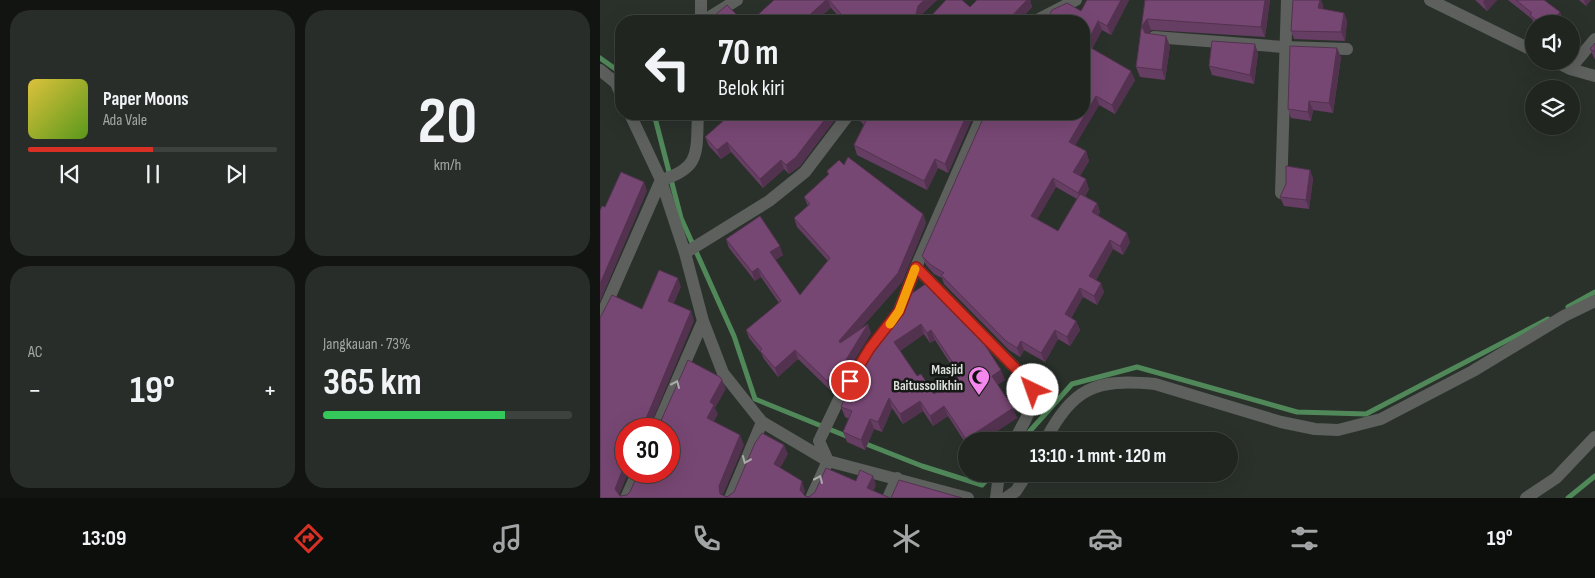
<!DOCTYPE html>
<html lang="id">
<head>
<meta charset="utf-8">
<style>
	body { margin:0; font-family:"Sofia Sans Condensed",sans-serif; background:#282d29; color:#f1f3f6; height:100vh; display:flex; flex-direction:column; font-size:19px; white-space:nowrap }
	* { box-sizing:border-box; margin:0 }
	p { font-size:16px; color:#a2a5a5 }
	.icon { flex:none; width:28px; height:28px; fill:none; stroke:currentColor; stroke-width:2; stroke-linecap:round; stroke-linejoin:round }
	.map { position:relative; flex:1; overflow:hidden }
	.details { display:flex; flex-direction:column; gap:10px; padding:10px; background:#121412; width:600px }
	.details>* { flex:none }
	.guide { position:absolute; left:15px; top:15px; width:475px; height:105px; border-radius:20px; box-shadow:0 5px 20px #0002,0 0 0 1px #3d423e; background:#202520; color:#f1f3f6; overflow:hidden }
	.buttons { position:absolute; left:925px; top:15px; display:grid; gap:10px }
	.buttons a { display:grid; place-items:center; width:55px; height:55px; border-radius:50%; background:#202520; box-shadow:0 5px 20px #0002,0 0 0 1px #3d423e; font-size:25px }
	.speed { position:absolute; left:15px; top:418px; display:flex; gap:10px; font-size:25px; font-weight:700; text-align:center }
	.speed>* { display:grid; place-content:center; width:65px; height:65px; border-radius:50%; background:#202520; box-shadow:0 5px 20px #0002,0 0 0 1px #3d423e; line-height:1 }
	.speed .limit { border:8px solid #d22; background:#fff; color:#111 }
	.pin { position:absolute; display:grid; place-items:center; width:42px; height:42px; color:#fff; margin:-21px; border:2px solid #fff; border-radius:50%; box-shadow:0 1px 5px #0007 }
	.me { position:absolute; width:55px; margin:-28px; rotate:318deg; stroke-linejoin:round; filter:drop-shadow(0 0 4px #0008) }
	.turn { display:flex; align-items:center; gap:18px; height:105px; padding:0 20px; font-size:22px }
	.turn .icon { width:65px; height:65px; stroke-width:2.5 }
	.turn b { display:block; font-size:35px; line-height:42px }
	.big { font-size:38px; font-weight:700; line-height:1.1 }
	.details .tile { flex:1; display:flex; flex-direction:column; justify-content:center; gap:8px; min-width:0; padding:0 18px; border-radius:20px; background:#282d29 }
	.details .dial { align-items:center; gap:0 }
	.dial b { font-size:65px; line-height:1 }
	.song { display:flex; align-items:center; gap:15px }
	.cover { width:60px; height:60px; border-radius:8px; background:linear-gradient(135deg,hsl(50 70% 55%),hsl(90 70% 35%)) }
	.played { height:5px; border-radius:2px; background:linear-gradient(90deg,#d93025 50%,#3d423e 50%) }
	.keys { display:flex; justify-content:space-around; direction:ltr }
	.heat { display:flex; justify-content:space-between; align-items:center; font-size:28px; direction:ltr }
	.charge { height:8px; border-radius:4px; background:linear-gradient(90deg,#34c759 73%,#3d423e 0) }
	.details .tiles { flex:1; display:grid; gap:10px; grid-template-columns:repeat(2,1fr) }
	.trip { position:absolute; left:358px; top:432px; width:280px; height:50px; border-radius:25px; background:#202520; box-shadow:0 5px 20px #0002,0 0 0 1px #3d423e; font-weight:700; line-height:50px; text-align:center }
	.tab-bar { display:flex; height:80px; justify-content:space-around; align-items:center; background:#0d0f0d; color:#a2a5a5 }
	.tab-bar .icon { width:35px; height:35px }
	.tab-bar .current { color:#d93025 }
	.tab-bar b { font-size:22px; color:#f1f3f6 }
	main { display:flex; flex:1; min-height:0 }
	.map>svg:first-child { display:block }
</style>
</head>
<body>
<main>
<section class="details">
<div class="tiles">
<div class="tile">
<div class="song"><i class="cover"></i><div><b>Paper Moons</b><p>Ada Vale</p></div></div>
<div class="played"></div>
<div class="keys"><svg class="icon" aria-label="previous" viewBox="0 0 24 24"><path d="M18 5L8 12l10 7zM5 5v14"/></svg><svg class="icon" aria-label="pause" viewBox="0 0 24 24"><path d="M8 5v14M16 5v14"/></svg><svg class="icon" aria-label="next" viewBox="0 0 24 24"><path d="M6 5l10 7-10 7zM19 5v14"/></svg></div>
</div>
<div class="tile dial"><b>20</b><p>km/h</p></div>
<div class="tile"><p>AC</p>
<div class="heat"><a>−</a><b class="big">19°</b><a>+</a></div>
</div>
<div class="tile"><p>Jangkauan · 73%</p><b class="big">365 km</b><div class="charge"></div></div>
</div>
</section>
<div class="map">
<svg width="995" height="498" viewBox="0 0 995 498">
	<rect width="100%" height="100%" fill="#2a312b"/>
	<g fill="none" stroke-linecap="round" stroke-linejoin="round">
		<path stroke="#50885a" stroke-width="5" d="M0,58L21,73
			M54,114L81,218L134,336L155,399L251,438
			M968,307L995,292
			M421,441L472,384L537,367L697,412L766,414L948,319
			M261,442L322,466L382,485L392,474
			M968,498L995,476"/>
		<path stroke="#5d605d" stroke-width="12" d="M830,0L934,51
			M101,21V0
			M103,21L137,0
			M435,21L476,0
			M554,37L684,47L747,49
			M954,61L970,69L995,76
			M970,69L995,39
			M0,70L16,83L21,95
			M30,114L61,180L85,253L103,321L123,373L162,422L228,461L368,498
			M681,193L687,0
			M85,253L169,201L205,172L249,114
			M316,267L427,380C441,401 424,421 414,441
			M0,319L61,180C102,168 96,151 98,114
			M291,322L299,311L316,267L383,114
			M56,429L103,321
			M445,441C473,388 495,378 555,384L681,422L715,429L738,430L781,419L873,371L964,316L995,301
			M26,498L38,471
			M130,498L162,422
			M211,498L228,461L219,441L240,397L270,349
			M288,498L297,478
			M396,498L399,474
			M406,498L416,491L427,474
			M926,498L956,478L995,437"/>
	</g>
	<path fill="#663d63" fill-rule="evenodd" d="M174,0H337L321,15V18L322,20L370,7L377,0H430L432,7L419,21H243L231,8Z
		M487,0H529L511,35L502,30L492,49L535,80L515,114L499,105L475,145L486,151L489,161L480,176L489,189L485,196L497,203L500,212L498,216L530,242L523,255L513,249L496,280L504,292L497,305L483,297L471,318L476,321L480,330L470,346L458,339L445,362L424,350L420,357L409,350L344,284L342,278L334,274L326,265L322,256L484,114L449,16L481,11ZM456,187L477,199L458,231L437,219Z
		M545,0H670L665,37L551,30L548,34L570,46L565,80L540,77L536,67Z
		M693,0H721L723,6V9L744,13L747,21L745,41L694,39L691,31Z
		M875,0H897L887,11Z
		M908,0H944L960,12L963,21L961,24H934L932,19Z
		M979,0H991L986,6Z
		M995,43V59L994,58L990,49Z
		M658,53L654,84L612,75L609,66Z
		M741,57L733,113L713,110L711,121L691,118L688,109Z
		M122,114H239L200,166L189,174L184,169L163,188L131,152L121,159L109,146L105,137L126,118Z
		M255,114H374L348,173L338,168L327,190L257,155L254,145L264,125L256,117Z
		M244,165L323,214L326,223L302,282L260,329L271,333L247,372L230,390L198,359L178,377L164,359L161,353L149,338L146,330L179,303L161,277L155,281L129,248L126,239L183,255L175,260L200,295L228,261L197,227L194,218L208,206L204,197L228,175L227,171Z
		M710,170L713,179L709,209L684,206L680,197Z
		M302,306L405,380L397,385L413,408L417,418L382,441H366V444L348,416L333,426L323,411L303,424L292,408L282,432L274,429L265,450L247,442L243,432L249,419L245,417L241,407ZM324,334L330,343L335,340L359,377L334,394L317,376L300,351Z"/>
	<path fill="#533250" d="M226,0H228L231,8L216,21H203Z
		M324,0H337L321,15L320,21L316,14L318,6Z
		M427,0H430L432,7L419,21H407Z
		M521,0H529L511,35L507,26Z
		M665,0H670L665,37L661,27Z
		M720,0H721L723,6L721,17L718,8Z
		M885,0H897L887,11L883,1Z
		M984,0H991L986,6Z
		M960,12L963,21L961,24H950Z
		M744,13L747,21L745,41L741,32Z
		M547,19L551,30L546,36L542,26Z
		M498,21L502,30L489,54L486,45Z
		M566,36L570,46L565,80L562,70Z
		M655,44L658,53L654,84L650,75Z
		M737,48L741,57L733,113L729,103Z
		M531,71L535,80L515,114L512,105Z
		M496,96L499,105L472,151L469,142Z
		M709,101L713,110L711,121L708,112Z
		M229,114H239L200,166L189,174L186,165Z
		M367,114H374L348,173L345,164Z
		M127,142L131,152L121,159L117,150Z
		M486,151L489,161L477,181L473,172Z
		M335,159L338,168L327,190L324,181Z
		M181,160L184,169L163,188L160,179Z
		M710,170L713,179L709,209L706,200Z
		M453,178L456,187L434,225L431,216Z
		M486,179L489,189L482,202L478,193Z
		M44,182L47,191L0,302V284Z
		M497,203L500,212L495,221L492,212Z
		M323,214L326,223L302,282L242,350L239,341Z
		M527,233L530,242L523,255L520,246Z
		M510,240L513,249L493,285L489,276Z
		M180,246L183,255L173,261L170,252Z
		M158,268L161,277L155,281L152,272Z
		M78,278L81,287L71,310L68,301Z
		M501,283L504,292L497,305L494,296Z
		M480,288L483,297L468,324L465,314Z
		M91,311L94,321L49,429L45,421Z
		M476,321L480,330L470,346L467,337Z
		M268,324L271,333L247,372L230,390L227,381Z
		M321,324L324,334L298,352L294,342Z
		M331,330L335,340L330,343L327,333Z
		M455,330L458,339L445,362L441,353Z
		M421,341L424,350L420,357L417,348Z
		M195,350L198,359L178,377L175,368Z
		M401,370L405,380L395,386L392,376Z
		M122,380L126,389L115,408L118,414L111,427L107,418L110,402Z
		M289,398L292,408L282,432L278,422Z
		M320,401L323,411L303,424L300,414Z
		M344,406L348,416L333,426L330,416Z
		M413,408L417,418L382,441H367L366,439Z
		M270,419L274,429L265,450L261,440Z
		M140,435L144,445L123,495L120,494L119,486Z
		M184,445L188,454L177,474L174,464Z
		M26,461V471H29L18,498L15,489Z
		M273,476L276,485L271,497L267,488Z
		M202,481L205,491L203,498L200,490Z"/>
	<path fill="#774773" stroke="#533250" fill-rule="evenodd" d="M174,0H226L203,21H151Z
		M229,0H324L318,6L316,14L322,20L329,18L346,0H362L370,7L377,0H427L407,21H247Z
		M487,0H521L507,26L498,21L486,45L531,71L512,105L496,96L469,142L486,151L473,172L486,179L478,193L453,178L431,216L458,231L480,194L497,203L492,212L527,233L520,246L510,240L489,276L501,283L494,296L480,288L465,314L476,321L467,337L455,330L441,353L421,341L417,348L406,341L341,275L344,273L331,265L322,256L385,114H484V21H439L442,16L446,14L449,16L452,10L467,3L481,11Z
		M545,0H665L661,27L547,19L542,26L545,33L566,36L562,70L536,67Z
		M693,0H720L718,8L744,13L741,32L691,31Z
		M916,0H944L960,12L950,24H941L930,15L932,13Z
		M127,5L143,21H108Z
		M612,41L655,44L650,75L609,66Z
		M995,43V52L990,49Z
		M690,46L737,48L729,103L709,101L708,112L688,109Z
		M127,114H229L196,157L186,165L181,160L160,179L127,142L117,150L105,137L129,116Z
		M259,114H367L345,164L335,159L324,181L254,145L266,121Z
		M248,157L323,214L298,273L239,341L240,343L268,324L244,363L227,381L195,350L175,368L160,351L162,349L146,330L181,301L158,268L152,272L126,239L160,216L180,246L170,252L200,295L230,258L194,218L210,204L204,197L229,174L227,171L239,160L244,165Z
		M686,166L710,170L706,200L680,197L686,184Z
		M21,172L44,182L0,284V211L2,206L5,207Z
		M59,270L78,278L68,301L91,311L45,421L50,427L57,426L60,423L88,360L120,377L122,380L110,402L114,405L107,418L140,435L119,486L120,494L127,497L134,492L155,443L162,433L184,445L174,464L202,481L200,490L205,496L209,497L215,492L226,468L256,481L260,470L273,476L267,488L290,498H0V317L1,316L12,295L42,309ZM26,429H69V471H39L30,492L27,495L20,496L15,489L26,461Z
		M327,283L379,336L401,370L392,376L413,408L366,439L344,406L330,416L320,401L300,414L289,398L278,422L270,419L261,440L243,432L252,411L241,407L253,377L273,342L302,306L305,298ZM321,324L327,333L331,330L361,375L334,394L321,374L317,376L294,342Z
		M299,480L362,498H291Z"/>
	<defs><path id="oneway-chevron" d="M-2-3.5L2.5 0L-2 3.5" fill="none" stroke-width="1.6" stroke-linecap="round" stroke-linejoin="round" transform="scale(1.25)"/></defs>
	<g stroke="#a9aca9">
		<use href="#oneway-chevron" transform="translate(76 384) rotate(-66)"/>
		<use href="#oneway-chevron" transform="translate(146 460) rotate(113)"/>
		<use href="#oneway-chevron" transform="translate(219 479) rotate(-66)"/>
	</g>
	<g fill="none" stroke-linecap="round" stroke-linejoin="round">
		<g stroke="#8d1f18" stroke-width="12">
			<path id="route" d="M250,381L270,348L299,311L316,267L427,380L433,390"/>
		</g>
		<use href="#route" stroke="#d93025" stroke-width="9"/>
		<path stroke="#f59e0b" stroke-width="9" d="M290,324L299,311L315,269"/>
	</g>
	<defs>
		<g id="mosque-pin" transform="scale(1.125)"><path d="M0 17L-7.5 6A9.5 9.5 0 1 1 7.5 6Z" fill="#f688ed" stroke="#151815"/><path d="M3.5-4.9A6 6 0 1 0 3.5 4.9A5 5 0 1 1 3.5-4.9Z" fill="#111"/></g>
	</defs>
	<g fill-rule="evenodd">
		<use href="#mosque-pin" x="379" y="377"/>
	</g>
	<g text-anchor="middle" stroke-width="5" stroke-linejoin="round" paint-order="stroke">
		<g font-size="14" font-weight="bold" fill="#dbdfdb" stroke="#151815" text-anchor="end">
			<text x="363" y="374">Masjid<tspan x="363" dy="16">Baitussolikhin</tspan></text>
		</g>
	</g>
</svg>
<div class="buttons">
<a><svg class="icon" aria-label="sound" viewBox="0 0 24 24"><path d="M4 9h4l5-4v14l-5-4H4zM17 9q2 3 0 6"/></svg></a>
<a><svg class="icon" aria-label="layers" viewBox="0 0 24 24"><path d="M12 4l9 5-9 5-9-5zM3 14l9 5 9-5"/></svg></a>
</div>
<div class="speed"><div class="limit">30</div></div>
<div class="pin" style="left:250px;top:381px;background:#d93025"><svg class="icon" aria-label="arrive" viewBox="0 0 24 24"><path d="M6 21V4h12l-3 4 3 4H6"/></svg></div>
<svg class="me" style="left:433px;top:390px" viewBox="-20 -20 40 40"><circle r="19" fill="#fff"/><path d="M0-13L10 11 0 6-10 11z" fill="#d93025"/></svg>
<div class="trip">13:10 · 1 mnt · 120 m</div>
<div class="guide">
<div class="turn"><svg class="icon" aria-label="left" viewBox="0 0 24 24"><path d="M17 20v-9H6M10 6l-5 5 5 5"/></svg><div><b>70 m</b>Belok kiri</div></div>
</div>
</div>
</main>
<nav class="tab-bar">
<b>13:09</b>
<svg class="icon current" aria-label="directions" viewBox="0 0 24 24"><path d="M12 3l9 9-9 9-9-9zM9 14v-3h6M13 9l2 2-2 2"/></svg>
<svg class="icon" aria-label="music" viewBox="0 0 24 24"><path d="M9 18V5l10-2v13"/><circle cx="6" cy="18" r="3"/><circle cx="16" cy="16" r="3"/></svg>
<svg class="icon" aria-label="phone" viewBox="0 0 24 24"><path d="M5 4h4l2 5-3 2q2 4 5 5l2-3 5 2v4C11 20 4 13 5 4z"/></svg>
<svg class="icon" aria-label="climate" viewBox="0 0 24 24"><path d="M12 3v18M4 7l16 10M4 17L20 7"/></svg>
<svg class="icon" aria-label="car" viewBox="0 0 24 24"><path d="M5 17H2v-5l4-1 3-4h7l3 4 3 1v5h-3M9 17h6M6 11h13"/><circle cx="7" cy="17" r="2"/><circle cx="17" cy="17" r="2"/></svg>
<svg class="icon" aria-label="filters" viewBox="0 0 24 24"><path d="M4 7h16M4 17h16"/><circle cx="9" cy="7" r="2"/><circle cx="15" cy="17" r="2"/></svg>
<b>19°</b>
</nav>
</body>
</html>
